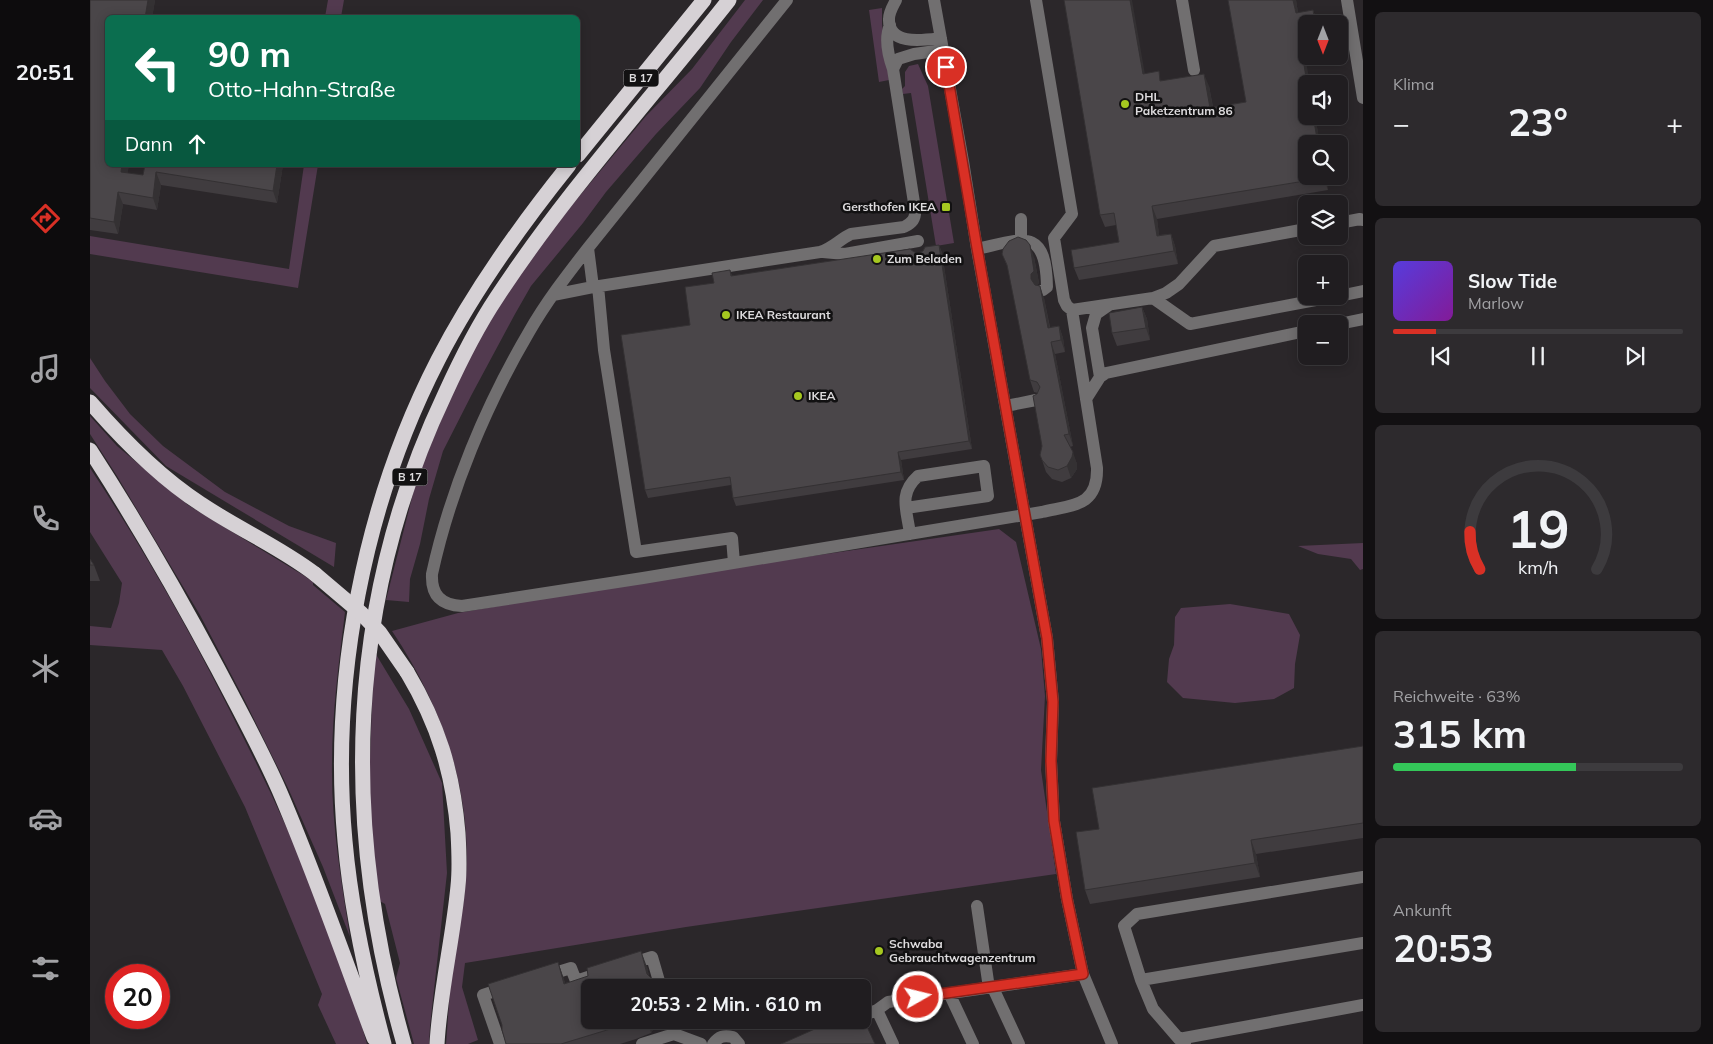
<!DOCTYPE html>
<html lang="de">
<head>
<meta charset="utf-8">
<style>
	body { margin:0; font-family:Mulish,sans-serif; background:#2d2a2d; color:#f1f3f6; height:100vh; display:flex; flex-direction:column; font-size:19px; white-space:nowrap }
	* { box-sizing:border-box; margin:0 }
	p { font-size:16px; color:#a2a2a5 }
	.icon { flex:none; width:28px; height:28px; fill:none; stroke:currentColor; stroke-width:2; stroke-linecap:round; stroke-linejoin:round }
	.map { position:relative; flex:1; overflow:hidden }
	.sheet { display:flex; flex-direction:column; gap:12px; padding:12px; background:#121012; width:350px }
	.sheet>* { flex:none }
	.banner { position:absolute; left:15px; top:15px; width:475px; height:152px; border-radius:8px; box-shadow:0 2px 12px #0003,0 0 0 1px #3d3b3e; background:#0b6e4f; color:#fff; overflow:hidden }
	.needle { width:32px; rotate:180deg }
	.controls { position:absolute; left:1208px; top:15px; display:grid; gap:10px }
	.controls a { display:grid; place-items:center; width:50px; height:50px; border-radius:8px; background:#201d20; box-shadow:0 2px 12px #0003,0 0 0 1px #3d3b3e; font-size:25px }
	.speed { position:absolute; left:15px; top:964px; display:flex; gap:10px; font-size:25px; font-weight:700; text-align:center }
	.speed>* { display:grid; place-content:center; width:65px; height:65px; border-radius:50%; background:#201d20; box-shadow:0 2px 12px #0003,0 0 0 1px #3d3b3e; line-height:1 }
	.speed .limit { border:8px solid #d22; background:#fff; color:#111 }
	.pin { position:absolute; display:grid; place-items:center; width:42px; height:42px; color:#fff; margin:-21px; border:2px solid #fff; border-radius:50%; box-shadow:0 1px 5px #0007 }
	.me { position:absolute; width:55px; margin:-28px; rotate:82deg; stroke-linejoin:round; filter:drop-shadow(0 0 4px #0008) }
	.turn { display:flex; align-items:center; gap:18px; height:105px; padding:0 20px; font-size:22px }
	.turn .icon { width:65px; height:65px; stroke-width:2.5 }
	.turn b { display:block; font-size:35px; line-height:42px }
	.then { display:flex; align-items:center; height:48px; padding:0 20px; background:#0003; gap:10px; font-size:19px }
	.big { font-size:38px; font-weight:700; line-height:1.1 }
	.sheet .card { flex:1; display:flex; flex-direction:column; justify-content:center; gap:8px; min-width:0; padding:0 18px; border-radius:8px; background:#2d2a2d }
	.sheet .dial { align-items:center; gap:0 }
	.dial svg { height:130px; overflow:visible; fill:none; stroke:#3d3b3e; stroke-width:7; stroke-linecap:round; text-anchor:middle }
	.dial text { fill:#f1f3f6; stroke:none }
	.song { display:flex; align-items:center; gap:15px }
	.cover { width:60px; height:60px; border-radius:8px; background:linear-gradient(135deg,hsl(250 70% 55%),hsl(290 70% 35%)) }
	.played { height:5px; border-radius:2px; background:linear-gradient(90deg,#d93025 15%,#3d3b3e 15%) }
	.keys { display:flex; justify-content:space-around; direction:ltr }
	.heat { display:flex; justify-content:space-between; align-items:center; font-size:28px; direction:ltr }
	.charge { height:8px; border-radius:4px; background:linear-gradient(90deg,#34c759 63%,#3d3b3e 0) }
	.trip { position:absolute; left:491px; top:979px; width:290px; height:50px; border-radius:8px; background:#201d20; box-shadow:0 2px 12px #0003,0 0 0 1px #3d3b3e; font-weight:700; line-height:50px; text-align:center }
	main { display:flex; flex:1; min-height:0 }
	.dock { display:flex; flex-direction:column; width:90px; justify-content:space-around; align-items:center; background:#0d0c0d; color:#a2a2a5 }
	.dock .icon { width:35px; height:35px }
	.dock .selected { color:#d93025 }
	.dock b { font-size:22px; color:#f1f3f6 }
	.map>svg:first-child { display:block }
</style>
</head>
<body>
<main>
<nav class="dock">
<b>20:51</b>
<svg class="icon selected" aria-label="directions" viewBox="0 0 24 24"><path d="M12 3l9 9-9 9-9-9zM9 14v-3h6M13 9l2 2-2 2"/></svg>
<svg class="icon" aria-label="music" viewBox="0 0 24 24"><path d="M9 18V5l10-2v13"/><circle cx="6" cy="18" r="3"/><circle cx="16" cy="16" r="3"/></svg>
<svg class="icon" aria-label="phone" viewBox="0 0 24 24"><path d="M5 4h4l2 5-3 2q2 4 5 5l2-3 5 2v4C11 20 4 13 5 4z"/></svg>
<svg class="icon" aria-label="climate" viewBox="0 0 24 24"><path d="M12 3v18M4 7l16 10M4 17L20 7"/></svg>
<svg class="icon" aria-label="car" viewBox="0 0 24 24"><path d="M5 17H2v-5l4-1 3-4h7l3 4 3 1v5h-3M9 17h6M6 11h13"/><circle cx="7" cy="17" r="2"/><circle cx="17" cy="17" r="2"/></svg>
<svg class="icon" aria-label="filters" viewBox="0 0 24 24"><path d="M4 7h16M4 17h16"/><circle cx="9" cy="7" r="2"/><circle cx="15" cy="17" r="2"/></svg>
</nav>
<div class="map">
<svg width="1273" height="1044" viewBox="0 0 1273 1044">
	<rect width="100%" height="100%" fill="#2b272a"/>
	<path fill="#523a4f" d="M238,0H254L251,17H235Z
		M655,0H673L641,42L610,88L566,134L516,192L493,223L441,286L425,314L382,394L353,451L339,499L330,544L320,579L319,602L296,600L327,478L369,377L409,304L429,274L482,205L556,116L602,69Z
		M792,8V24L799,80L789,82L779,10Z
		M828,64L838,86L864,243L846,246L821,93L813,94L812,89L815,86V72L819,66Z
		M214,165H228L208,288L0,254V236L199,269Z
		M0,358L15,381L40,414L73,446L135,492L199,526L246,543L244,567L76,466L0,388Z
		M0,416L27,446L98,505L213,575L223,582V585L255,612C249,662 242,712 242,763C241,822 251,879 260,937L233,867L198,788L155,701L110,615L27,476L0,434Z
		M0,468C57,554 105,640 150,731C201,831 247,936 277,1044H246L228,1005L232,994L155,807L93,686L72,650L0,645V626L21,628L29,603L32,583L0,532Z
		M909,529L926,542L951,649L955,696L951,770L966,874L596,927L375,963L372,987L388,1040L378,1044H356C358,1020 359,996 362,972C366,941 374,909 376,878C382,789 351,704 302,631L368,613L557,580Z
		M1273,543V569L1270,570L1261,559L1228,554L1208,546Z
		M1140,604L1199,614L1210,635L1205,664L1204,688L1184,699L1145,703L1093,698L1077,682L1079,659L1084,645L1085,617L1091,608Z
		M284,651L319,709L352,783L357,873L340,1026L339,1044H324L306,978L310,963L295,904L288,900L278,811Z"/>
	<g fill="none" stroke-linecap="round" stroke-linejoin="round">
		<path stroke="#716f70" stroke-width="12" d="M697,0L498,248C477,275 456,302 439,332C396,405 360,491 342,574C341,595 351,605 372,606L553,578L952,512C982,505 1008,507 1007,468L982,310
			M806,0C803,6 799,12 799,19C798,46 834,40 851,38
			M844,0L873,161L887,249L957,638L963,702L961,761L964,821L977,899L993,974L1022,1044
			M946,0L982,214L964,238L974,300L977,306L982,310L1063,298L1076,293L1089,284L1124,246L1216,229
			M1092,0L1104,70
			M1257,0L1273,98
			M803,69L808,59L824,54L853,50
			M931,219V240
			M1249,223L1270,219L1273,220
			M498,248L503,287
			M887,249C932,239 956,226 957,287L953,290
			M733,252L755,254L828,241
			M508,286L514,350L546,552L642,538L644,563
			M463,295L503,287L730,252C743,248 750,239 761,234L814,227C822,223 826,219 825,209L803,69C798,55 794,39 800,25
			M1249,296L1273,291
			M1063,298L1100,324L1247,296
			M1249,324L1273,319
			M1010,377L1002,328L1006,314L1019,305
			M996,399L1010,377L1016,373L1216,331
			M916,406L946,400
			M816,508L898,496L894,466L828,476C808,494 817,510 820,534
			M887,906L899,988
			M537,965L562,957L571,988
			M455,976L481,968L486,981L501,976
			M1051,980L1034,926L1047,914L1273,877
			M903,988L929,1044
			M859,993L883,1044
			M787,1010L803,1044
			M772,1016L787,1010L798,1002L993,974
			M580,1020L584,1034L611,1044
			M1089,1039L1063,1009L1051,980L1273,943
			M410,1044L393,995L417,987
			M552,1044L584,1034
			M623,1044C629,1036 634,1035 643,1037L649,1044
			M1095,1044L1089,1039L1273,1005"/>
		<path stroke="#d6d1d5" stroke-width="15" d="M488,155L614,0
			M0,402C33,440 69,477 111,504C148,529 190,547 225,574
			M0,450C46,521 88,594 128,669C149,709 171,749 189,790C224,871 253,955 284,1038
			M317,672C348,724 363,772 368,833C369,851 370,868 368,886C363,939 350,991 347,1044
			M294,1044C276,977 261,910 255,841C240,680 274,504 348,360C384,290 430,226 479,165
			M314,1044C251,824 256,603 355,394C370,361 387,327 407,297C476,192 561,99 639,0"/>
		<path stroke="#d6d1d5" stroke-width="15" d="M225,574L271,613L290,633L317,672"/>
	</g>
	<path fill="#403c3f" d="M0,0H65L62,18H18V165H39L37,173L53,175L55,165H193L187,203L71,185L67,210L33,204L28,234L0,230Z
		M1138,0H1206L1208,13L1223,10L1228,24H1216V37L1212,38L1216,116H1225L1230,144H1216L1235,176L1238,190L1067,219L1069,235L1081,234L1085,246L1088,264L989,280L984,268L1029,242L1026,225L1015,227L1010,215L1055,74L1072,81L1119,86L1123,107L1156,102Z
		M849,245L852,253L882,449L811,460L814,480L646,506L643,498L641,485L558,498L555,490L600,325L624,283L640,270L642,276L824,252L828,253Z
		M912,254L944,257L949,283L947,285L954,298L960,327L969,326L973,338L975,352L965,354L983,446L980,447L987,464V469L981,478L972,482L962,479L956,472L952,460V446L948,393L944,392L940,380L918,268Z
		M1052,307L1057,319L1060,340L1027,346L1022,333Z
		M0,559L4,565L10,581H0Z
		M1273,746V838L1166,854L1170,877L1000,904L995,890Z
		M468,962L475,983L557,967L559,976L562,979L565,988H500V1020H569L561,1033L546,1039L530,1044H416Z"/>
	<path fill="#343133" d="M58,0H65L62,18H55Z
		M1040,0H1042L1057,86L1053,74Z
		M1203,0H1206L1210,25L1206,13Z
		M1223,10L1228,24H1225V23Z
		M1208,26L1212,38L1220,84H1217Z
		M1114,74L1119,86L1125,120L1120,108Z
		M1223,116H1225L1230,144H1228Z
		M32,165H39L36,184L31,172Z
		M187,165H193L187,203L183,191Z
		M66,172L71,185L67,210L63,198Z
		M1233,176H1235L1238,190Z
		M28,192L33,204L28,234L24,222Z
		M1062,206L1067,219L1071,248L1067,236Z
		M1081,234L1085,246L1088,264L1084,251Z
		M849,245L852,253L882,449L879,441Z
		M940,245L944,257L949,283L946,286L941,279Z
		M950,286L954,298L962,340L958,328Z
		M1052,307L1057,319L1060,340L1056,328Z
		M969,326L973,338L975,352L971,340Z
		M961,342L965,354L983,446L979,434Z
		M808,452L811,460L814,480L811,472Z
		M983,452L987,464V469L981,478L977,466Z
		M1161,840L1166,854L1170,877L1165,863Z
		M551,951L557,967L562,988L557,974Z
		M468,962L474,979L480,1000L474,984Z
		M557,1020H569L561,1033Z"/>
	<path fill="#4a4649" stroke="#343133" d="M0,0H58L55,18H18V165H32L31,172L53,175L55,165H187L183,191L66,172L63,198L28,192L24,222L0,218Z
		M974,0H1040L1053,74L1069,71L1070,81L1114,74L1120,108L1156,102L1138,0H1203L1206,13L1223,10L1225,23L1208,26L1217,84H1216V116H1223L1228,144H1216V176H1233V178L1062,206L1067,236L1081,234L1084,251L984,268L981,250L1029,242L1024,213L1010,215Z
		M928,237L936,240L940,245L944,271L941,274V279L945,285L950,286L958,328L969,326L971,340L961,342L979,434L974,435L983,452L982,457L977,466L968,470L958,467L952,460L950,455L952,446L943,396L947,394L950,387L947,382L940,380L917,265L912,254L913,249L919,241Z
		M849,245L879,441L808,452L811,472L643,498L640,477L555,490L531,335L600,325L595,287L624,283L622,273L640,270L641,276L820,249L824,252L828,253L833,251L835,247Z
		M1052,307L1056,328L1022,333L1019,313Z
		M0,559L4,565H0Z
		M1273,746V823L1161,840L1165,863L995,890L986,832L1009,829L1002,788Z
		M551,951L557,974L562,979L565,988H500V1020H547L540,1023L471,1044H416L412,1030V1025L398,984L468,962L474,984L498,976L497,968Z
		M772,1016L785,1044H691L745,1020H772Z"/>
	<g fill="none" stroke-linecap="round" stroke-linejoin="round">
		<g stroke="#8d1f18" stroke-width="12">
			<path id="route" d="M828,997L993,974L977,899L964,821L961,761L963,702L957,638L887,248L856,67"/>
		</g>
		<use href="#route" stroke="#d93025" stroke-width="9"/>
	</g>
	<g fill="#a6c820" stroke="#121112" stroke-width="2">
		<circle cx="1035" cy="104" r="5"/>
		<rect x="851" y="202" width="10" height="10" rx="2.5"/>
		<circle cx="787" cy="259" r="5"/>
		<circle cx="636" cy="315" r="5"/>
		<circle cx="708" cy="396" r="5"/>
		<circle cx="789" cy="951" r="5"/>
	</g>
	<g text-anchor="middle" stroke-width="5" stroke-linejoin="round" paint-order="stroke">
		<g fill="#121112" stroke="#a09ea0" stroke-width="1">
			<rect x="533.5" y="69.5" width="35" height="17" rx="4"/>
			<rect x="302.5" y="468.5" width="35" height="17" rx="4"/>
		</g>
		<g font-size="11" font-weight="bold" fill="#dddbdd">
			<text x="551" y="82">B 17</text>
			<text x="320" y="481">B 17</text>
		</g>
		<g font-size="12" font-weight="bold" fill="#dddbdd" stroke="#121112" text-anchor="start">
			<text x="1045" y="101">DHL<tspan x="1045" dy="14">Paketzentrum 86</tspan></text>
			<text x="846" y="211" text-anchor="end">Gersthofen IKEA</text>
			<text x="797" y="263">Zum Beladen</text>
			<text x="646" y="319">IKEA Restaurant</text>
			<text x="718" y="400">IKEA</text>
			<text x="799" y="948">Schwaba<tspan x="799" dy="14">Gebrauchtwagenzentrum</tspan></text>
		</g>
	</g>
</svg>
<div class="controls">
<a><svg class="needle" viewBox="-14 -14 28 28"><path d="M0-13l5 13h-10z" fill="#e53935"/><path d="M0 13l5-13h-10z" fill="#a2a2a5"/></svg></a>
<a><svg class="icon" aria-label="sound" viewBox="0 0 24 24"><path d="M4 9h4l5-4v14l-5-4H4zM17 9q2 3 0 6"/></svg></a>
<a><svg class="icon" aria-label="search" viewBox="0 0 24 24"><circle cx="10" cy="10" r="6"/><path d="M15 15l6 6"/></svg></a>
<a><svg class="icon" aria-label="layers" viewBox="0 0 24 24"><path d="M12 4l9 5-9 5-9-5zM3 14l9 5 9-5"/></svg></a>
<a>+</a>
<a>−</a>
</div>
<div class="speed"><div class="limit">20</div></div>
<div class="pin" style="left:856px;top:67px;background:#d93025"><svg class="icon" aria-label="arrive" viewBox="0 0 24 24"><path d="M6 21V4h12l-3 4 3 4H6"/></svg></div>
<svg class="me" style="left:828px;top:997px" viewBox="-20 -20 40 40"><circle r="17" fill="#d93025" stroke="#fff" stroke-width="3"/><path d="M0-11L8 9 0 5-8 9z" fill="#fff"/></svg>
<div class="trip">20:53 · 2 Min. · 610 m</div>
<div class="banner">
<div class="turn"><svg class="icon" aria-label="left" viewBox="0 0 24 24"><path d="M17 20v-9H6M10 6l-5 5 5 5"/></svg><div><b>90 m</b>Otto-Hahn-Straße</div></div>
<div class="then">Dann<svg class="icon" aria-label="ahead" viewBox="0 0 24 24"><path d="M12 20V5M6 11l6-6 6 6"/></svg></div>
</div>
</div>
<section class="sheet">
<div class="card"><p>Klima</p>
<div class="heat"><a>−</a><b class="big">23°</b><a>+</a></div>
</div>
<div class="card">
<div class="song"><i class="cover"></i><div><b>Slow Tide</b><p>Marlow</p></div></div>
<div class="played"></div>
<div class="keys"><svg class="icon" aria-label="previous" viewBox="0 0 24 24"><path d="M18 5L8 12l10 7zM5 5v14"/></svg><svg class="icon" aria-label="pause" viewBox="0 0 24 24"><path d="M8 5v14M16 5v14"/></svg><svg class="icon" aria-label="next" viewBox="0 0 24 24"><path d="M6 5l10 7-10 7zM19 5v14"/></svg></div>
</div>
<div class="card dial"><svg viewBox="0 0 100 80">
<path d="M14 69A42 42 0 1 1 86 69"/>
<path d="M14 69A42 42 0 0 1 8 46" stroke="#d93025"/>
<text x="50" y="56" font-size="32" font-weight="700">19</text>
<text x="50" y="72" font-size="11">km/h</text>
</svg></div>
<div class="card"><p>Reichweite · 63%</p><b class="big">315 km</b><div class="charge"></div></div>
<div class="card"><p>Ankunft</p><b class="big">20:53</b></div>
</section>
</main>
</body>
</html>
